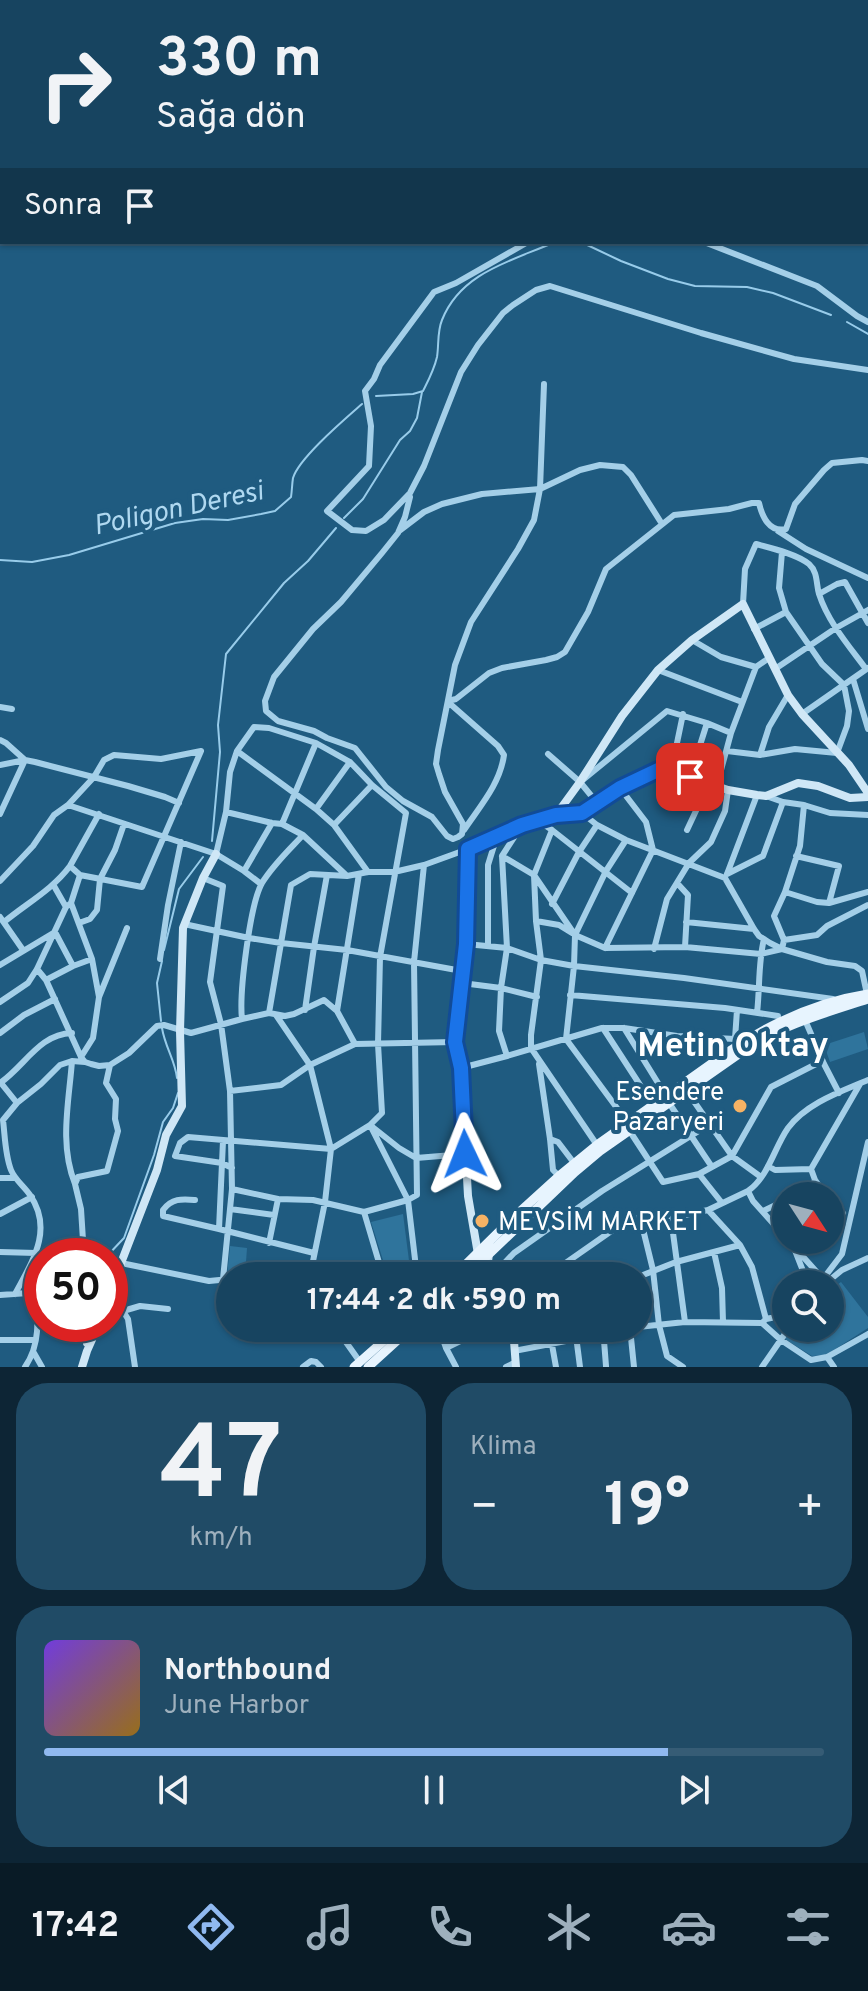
<!DOCTYPE html>
<html lang="tr">
<head>
<meta charset="utf-8">
<style>
	body { margin:0; font-family:Overpass,sans-serif; background:#204b66; color:#f1f3f6; height:100vh; display:flex; flex-direction:column; font-size:30px; white-space:nowrap }
	* { box-sizing:border-box; margin:0 }
	p { font-size:26px; color:#9eb0bd }
	.icon { flex:none; width:44px; height:44px; fill:none; stroke:currentColor; stroke-width:2; stroke-linecap:round; stroke-linejoin:round }
	.map { position:relative; height:1367px; overflow:hidden }
	.panel { display:flex; flex-direction:column; gap:16px; padding:16px; background:#0d2535; flex:1 }
	.panel>* { flex:none }
	.guide { position:absolute; left:0px; top:0px; width:868px; height:244px; box-shadow:0 2px 6px #0004,0 0 0 2px #365c75; background:#174460; color:#f1f3f6; overflow:hidden }
	.needle { width:52px; rotate:126deg }
	.tools { position:absolute; left:772px; top:1182px; display:grid; gap:16px }
	.tools a { display:grid; place-items:center; width:72px; height:72px; border-radius:50%; background:#174460; box-shadow:0 2px 6px #0004,0 0 0 2px #365c75; font-size:40px }
	.speed { position:absolute; left:24px; top:1238px; display:flex; gap:16px; font-size:40px; font-weight:700; text-align:center }
	.speed>* { display:grid; place-content:center; width:104px; height:104px; border-radius:50%; background:#174460; box-shadow:0 2px 6px #0004,0 0 0 2px #365c75; line-height:1 }
	.speed .limit { border:12px solid #d22; background:#fff; color:#111 }
	.pin { position:absolute; display:grid; place-items:center; width:68px; height:68px; color:#fff; margin:-34px; border-radius:16px; box-shadow:0 4px 12px #0006 }
	.me { position:absolute; width:88px; margin:-44px; rotate:358deg; stroke-linejoin:round; filter:drop-shadow(0 0 6px #0008) }
	.turn { display:flex; align-items:center; gap:28px; height:168px; padding:0 24px; font-size:36px }
	.turn .icon { width:104px; height:104px; stroke-width:2.5 }
	.turn b { display:block; font-size:56px; line-height:68px }
	.then { display:flex; align-items:center; height:76px; padding:0 24px; background:#0003; gap:16px; font-size:30px }
	.big { font-size:60px; font-weight:700; line-height:1.1 }
	.panel .tile { flex:1; display:flex; flex-direction:column; justify-content:center; gap:12px; min-width:0; padding:0 28px; border-radius:32px; background:#204b66 }
	.panel .dial { align-items:center; gap:0 }
	.dial b { font-size:104px; line-height:1 }
	.song { display:flex; align-items:center; gap:24px }
	.cover { width:96px; height:96px; border-radius:12px; background:linear-gradient(135deg,hsl(260 70% 55%),hsl(40 70% 35%)) }
	.played { height:8px; border-radius:4px; background:linear-gradient(90deg,#90b9f0 80%,#365c75 80%) }
	.keys { display:flex; justify-content:space-around; direction:ltr }
	.heat { display:flex; justify-content:space-between; align-items:center; font-size:44px; direction:ltr }
	.panel .tiles { flex:1; display:grid; gap:16px; grid-template-columns:1fr 1fr }
	.tile:last-child { grid-column:span 2 }
	.trip { position:absolute; left:216px; top:1262px; width:436px; height:80px; border-radius:40px; background:#174460; box-shadow:0 2px 6px #0004,0 0 0 2px #365c75; font-weight:700; line-height:80px; text-align:center }
	.tabs { display:flex; height:128px; justify-content:space-around; align-items:center; background:#091b26; color:#9eb0bd }
	.tabs .icon { width:56px; height:56px }
	.tabs .active { color:#90b9f0 }
	.tabs b { font-size:36px; color:#f1f3f6 }
	.map>svg:first-child { display:block }
</style>
</head>
<body>
<div class="map">
<svg width="868" height="1367" viewBox="0 0 868 1367">
	<rect width="100%" height="100%" fill="#1f5b80"/>
	<path fill="#2f749c" d="M864,1032L868,1049L830,1062L824,1045Z
		M403,1214L411,1276H388L371,1222Z
		M230,1246L247,1248L245,1276H227Z
		M841,1282L868,1317V1328L826,1355L812,1356L785,1339L792,1328H830V1290Z"/>
	<g fill="none" stroke-linecap="round" stroke-linejoin="round">
		<path stroke="#98ccea" stroke-width="2" d="M573,242L583,243L621,261L668,279L695,286L747,287L773,293L831,315
			M847,322L868,334
			M376,396L413,394L423,391C429,379 434,370 437,357C439,345 437,332 442,320C461,272 512,261 555,242
			M344,518L363,499L400,440L410,431L417,418L422,392
			M0,560L32,562L69,555L175,523L203,519L228,520L261,514L275,511L291,497C292,491 292,484 293,478C299,458 345,419 362,404
			M212,841L220,752L218,725L226,654L284,583L308,561L336,528
			M164,950L179,889L203,857
			M161,1021L157,983L162,961
			M162,1028C165,1047 175,1060 177,1078
			M107,1256L124,1238L154,1155L163,1122L173,1108L178,1093"/>
		<path stroke="#a4cfe8" stroke-width="6" d="M525,0L526,2
			M854,0L855,2
			M866,16L868,14
			M866,35L868,38
			M866,78L868,75
			M866,93L868,95
			M528,242L456,283L434,292L380,365L374,379L365,391L371,426L369,466L327,511L352,530L366,531L384,520L410,493L424,466L461,372L478,345L503,313L513,305L536,290L550,286L701,333L794,359L868,370
			M704,242L817,286L857,316L868,322
			M410,497L405,517L398,533L382,553L341,602L313,629L274,677L265,701L266,711L278,721L314,731L327,738L355,748L386,787L403,801L432,817L447,836L453,839L458,837L462,834L463,824L445,792L439,774L436,764L438,750L455,665L471,622L518,549L534,520L540,489L544,384
			M399,531L424,512L442,504L482,494L540,489L580,470L600,465L623,467L631,475L662,524
			M778,531L806,549L868,578
			M819,594L837,584L845,582L868,623
			M743,604L745,569L756,544C771,548 797,554 809,564C818,572 816,584 819,594C828,622 849,646 866,669
			M754,629L786,612
			M692,640L721,657L756,667
			M775,669L836,628L868,610
			M658,670L742,702
			M853,679L868,729
			M448,701L456,699L489,673L502,668L546,660L557,657L565,652L588,612L606,569L674,515L729,509L752,503H759C762,516 769,533 786,529L795,504L824,470L832,463L862,460L868,461
			M448,702L498,746L504,755C500,784 480,806 464,830
			M0,707L12,709
			M802,714L868,668
			M0,740L6,743L25,760L0,814
			M237,751L316,809L334,825L368,872
			M727,751L760,755L795,749L837,753L847,726L849,711L844,685L822,664L786,612L779,588L782,552
			M548,754L580,782L598,804
			M760,755L769,727L788,695
			M0,765L25,760L35,762L128,786L165,797L179,803
			M671,772L683,714
			M690,777L707,723
			M584,779L667,711L707,723L731,733
			M717,785L731,733L756,667L769,658
			M766,796L783,802L804,805L830,813L868,815
			M68,805L216,854L244,871L261,884
			M316,809L350,762
			M226,812L272,823L282,824L303,835L346,875
			M582,813L597,825L626,840L725,878L754,929L759,936L770,943L782,949L827,962L855,966L862,971L867,994
			M539,821L552,830L534,875L575,935L605,948L685,947L761,954L782,949L784,940L774,916L785,892L800,846L804,805
			M282,824L316,743
			M334,825L372,785
			M552,830L632,893
			M687,830L709,783
			M626,840L606,871L575,935L574,966L566,1039L628,1123
			M216,854L226,812L230,772L237,751L254,727L269,728L316,743L350,762L372,785L406,813L380,957L378,1044L382,1113L370,1125L331,1149L188,1137L180,1143L175,1156L222,1163L232,1168
			M502,856L534,875L536,921L541,960L531,1035V1048L597,1145
			M796,856L839,866L829,903
			M244,871L272,823
			M727,874L763,856L783,802
			M727,874L757,795
			M80,875L142,887L201,751
			M203,878L223,886L210,982L221,1024L230,1091L232,1189L223,1279
			M0,881L33,846L54,815L68,805L94,777L104,760L114,755L161,759L201,751
			M677,883L688,895L685,947
			M54,886L66,907
			M785,892L817,902L829,903L868,892
			M71,903L92,959L99,997
			M552,904L579,852L597,825
			M0,917L23,950
			M536,921L559,925L572,933
			M4,922C27,903 52,890 70,866
			M686,922L754,929
			M79,923L90,919L97,910L100,879L115,850L124,824
			M184,924L249,938L281,943L347,950L462,971
			M784,940L817,935L827,926L868,905
			M466,944L507,948L541,960L574,966L684,978L833,999
			M488,945V865L497,836
			M605,948L653,850L646,822L620,788
			M654,949L667,899L689,863L711,842L725,811L728,790
			M160,959L168,905L181,842
			M0,965L55,932L73,966
			M37,969L46,980L81,1057L85,1062L91,1064L99,1066L110,1065L129,1053L157,1026L164,1025L191,1033L242,1019L269,1013L285,1016L294,1014L324,1000L337,1011L355,1044L455,1042
			M46,980L73,966L92,959
			M462,983L501,988L537,997
			M570,995L725,1008L778,1016
			M0,1002L28,983L37,969L66,907L71,903L80,875L70,866L99,814
			M305,1010L314,947L327,875
			M337,1011L359,874
			M269,1013L291,885L310,874L347,876L368,872H394L424,865L468,849
			M757,1013C760,988 758,963 764,939
			M276,1015L310,1065L331,1149L325,1202L310,1276
			M242,1019C239,993 250,904 262,883C273,865 289,850 303,835
			M805,1020L824,1064L839,1093
			M603,1028L653,1105
			M624,1028L666,1096
			M0,1033L24,1015L55,999
			M507,1056L499,1031L501,988L507,948L502,856L522,825
			M81,1057L93,1038L99,997L127,928
			M72,1061C69,1102 59,1144 75,1184
			M539,1064L550,1139L553,1170L559,1176
			M461,1068L507,1056L602,1028H624L677,1036L735,1039L737,1010
			M0,1083C25,1066 39,1034 72,1033
			M1,1083L17,1103
			M686,1090L732,1156L761,1177
			M230,1091L281,1085L310,1065L355,1044
			M669,1103L712,1167
			M629,1130L663,1182L699,1174L732,1156L771,1087L822,1061
			M550,1139L558,1142L574,1163
			M223,1141L219,1229L314,1253
			M768,1166L775,1170L811,1169
			M699,1174L722,1203
			M0,1178H15
			M815,1180L826,1196
			M232,1189L278,1199
			M748,1191L753,1201L786,1238
			M793,1196L813,1184L815,1180L811,1169L860,1084
			M195,1200C182,1199 172,1198 163,1210V1216L219,1229
			M830,1200L843,1213L830,1221
			M230,1209L274,1215
			M708,1210L740,1245L752,1267L766,1319
			M763,1211L786,1200
			M364,1212L383,1276
			M0,1214L32,1197
			M640,1217L653,1270L659,1325L667,1356L683,1367
			M671,1218L685,1322
			M788,1240L823,1279
			M269,1243L278,1199L313,1200L364,1212L408,1200L417,1195L414,962L424,865
			M794,1248L805,1276L806,1284
			M0,1252L36,1253
			M714,1252L722,1288L723,1322
			M84,1256L81,1209L75,1184L78,1177L107,1171L118,1131L115,1119L116,1099L106,1083L110,1065
			M121,1263L209,1281L230,1279
			M495,1273L514,1253L602,1191L710,1124
			M417,1276L408,1200L370,1125L399,1148L416,1158L465,1154
			M547,1276L630,1218H671L708,1210L748,1191C769,1176 774,1148 788,1128C807,1103 840,1092 868,1080
			M638,1277L676,1262L740,1245
			M825,1284L823,1279L842,1254L868,1142
			M825,1284L842,1270L868,1258
			M15,1294C32,1262 54,1230 30,1195C24,1186 15,1180 11,1170C5,1155 5,1136 3,1120L17,1103L41,1084L60,1065L72,1061L85,1062
			M0,1295L42,1292
			M110,1305L123,1311L140,1306L168,1309
			M123,1311L128,1319L135,1367
			M762,1323L781,1340L811,1360L827,1357L868,1334
			M638,1327L685,1322L762,1323L766,1319L786,1315
			M336,1328L360,1362
			M439,1328L446,1348
			M549,1328L556,1367
			M575,1328L580,1367
			M603,1328L606,1366
			M630,1328L634,1367
			M0,1340H35
			M514,1351L633,1328
			M34,1353L42,1367
			M827,1357L834,1367
			M25,1367C40,1345 39,1319 34,1294
			M303,1367L311,1361L316,1362L321,1367
			M456,1367L446,1348L487,1328
			M506,1367L514,1363
			M762,1367L789,1328"/>
		<path stroke="#cfe7f6" stroke-width="8" d="M556,815L580,782L622,716L658,670L692,640L743,604L788,695L802,714L849,765L868,793
			M489,1253L488,1262L497,1276
			M484,1276L478,1254L468,1196L461,1068L455,1042L466,944L468,849L522,825L556,815L582,813L620,788L658,770L690,777L728,790L757,795L766,796L798,783L818,786L850,798L868,797
			M110,1302L119,1282L121,1263L157,1170L166,1135L182,1106L180,1031L183,928L203,878L216,854
			M513,1328L516,1367
			M87,1343L89,1324
			M82,1367L87,1351L99,1324"/>
		<path stroke="#e7f4fe" stroke-width="9" d="M454,1276L516,1215L559,1176L597,1145L728,1052C771,1023 817,1002 868,994
			M466,1276L575,1172L600,1151L743,1051C781,1025 825,1013 868,999
			M354,1367L398,1328
			M368,1367L411,1328"/>
	</g>
	<g fill="none" stroke-linecap="round" stroke-linejoin="round">
		<g stroke="#114b97" stroke-width="20">
			<path id="route" d="M465,1154L461,1068L455,1042L466,944L468,849L522,825L556,815L582,813L620,788L658,770L690,777"/>
		</g>
		<use href="#route" stroke="#1a73e8" stroke-width="14"/>
	</g>
	<g fill="#f6b264" stroke="#1f5b80" stroke-width="3">
		<circle cx="740" cy="1106" r="8"/>
		<circle cx="482" cy="1221" r="8"/>
	</g>
	<g text-anchor="middle" stroke-width="8" stroke-linejoin="round" paint-order="stroke">
		<g font-size="26" fill="#fff" stroke="#1f5b80" text-anchor="end">
			<text x="724" y="1100">Esendere<tspan x="724" dy="30">Pazaryeri</tspan></text>
			<text x="498" y="1230" text-anchor="start">MEVSİM MARKET</text>
		</g>
		<g font-size="28" font-style="italic" fill="#afd8f0" stroke="#1f5b80">
			<text transform="translate(178 507) rotate(-12)" y="10">Poligon Deresi</text>
		</g>
		<g font-size="34" font-weight="bold" fill="#fff" stroke="#1f5b80">
			<text x="733" y="1056">Metin Oktay</text>
		</g>
	</g>
</svg>
<div class="tools">
<a><svg class="needle" viewBox="-14 -14 28 28"><path d="M0-13l5 13h-10z" fill="#e53935"/><path d="M0 13l5-13h-10z" fill="#9eb0bd"/></svg></a>
<a><svg class="icon" aria-label="search" viewBox="0 0 24 24"><circle cx="10" cy="10" r="6"/><path d="M15 15l6 6"/></svg></a>
</div>
<div class="speed"><div class="limit">50</div></div>
<div class="pin" style="left:690px;top:777px;background:#d93025"><svg class="icon" aria-label="arrive" viewBox="0 0 24 24"><path d="M6 21V4h12l-3 4 3 4H6"/></svg></div>
<svg class="me" style="left:465px;top:1154px" viewBox="-20 -20 40 40"><path d="M0-17L14 15 0 8-14 15z" fill="#1a73e8" stroke="#fff" stroke-width="4"/></svg>
<div class="trip">17:44 · 2 dk · 590 m</div>
<div class="guide">
<div class="turn"><svg class="icon" aria-label="right" viewBox="0 0 24 24"><path d="M7 20v-9h11M14 6l5 5-5 5"/></svg><div><b>330 m</b>Sağa dön</div></div>
<div class="then">Sonra<svg class="icon" aria-label="arrive" viewBox="0 0 24 24"><path d="M6 21V4h12l-3 4 3 4H6"/></svg></div>
</div>
</div>
<section class="panel">
<div class="tiles">
<div class="tile dial"><b>47</b><p>km/h</p></div>
<div class="tile"><p>Klima</p>
<div class="heat"><a>−</a><b class="big">19°</b><a>+</a></div>
</div>
<div class="tile">
<div class="song"><i class="cover"></i><div><b>Northbound</b><p>June Harbor</p></div></div>
<div class="played"></div>
<div class="keys"><svg class="icon" aria-label="previous" viewBox="0 0 24 24"><path d="M18 5L8 12l10 7zM5 5v14"/></svg><svg class="icon" aria-label="pause" viewBox="0 0 24 24"><path d="M8 5v14M16 5v14"/></svg><svg class="icon" aria-label="next" viewBox="0 0 24 24"><path d="M6 5l10 7-10 7zM19 5v14"/></svg></div>
</div>
</div>
</section>
<nav class="tabs">
<b>17:42</b>
<svg class="icon active" aria-label="directions" viewBox="0 0 24 24"><path d="M12 3l9 9-9 9-9-9zM9 14v-3h6M13 9l2 2-2 2"/></svg>
<svg class="icon" aria-label="music" viewBox="0 0 24 24"><path d="M9 18V5l10-2v13"/><circle cx="6" cy="18" r="3"/><circle cx="16" cy="16" r="3"/></svg>
<svg class="icon" aria-label="phone" viewBox="0 0 24 24"><path d="M5 4h4l2 5-3 2q2 4 5 5l2-3 5 2v4C11 20 4 13 5 4z"/></svg>
<svg class="icon" aria-label="climate" viewBox="0 0 24 24"><path d="M12 3v18M4 7l16 10M4 17L20 7"/></svg>
<svg class="icon" aria-label="car" viewBox="0 0 24 24"><path d="M5 17H2v-5l4-1 3-4h7l3 4 3 1v5h-3M9 17h6M6 11h13"/><circle cx="7" cy="17" r="2"/><circle cx="17" cy="17" r="2"/></svg>
<svg class="icon" aria-label="filters" viewBox="0 0 24 24"><path d="M4 7h16M4 17h16"/><circle cx="9" cy="7" r="2"/><circle cx="15" cy="17" r="2"/></svg>
</nav>
</body>
</html>
